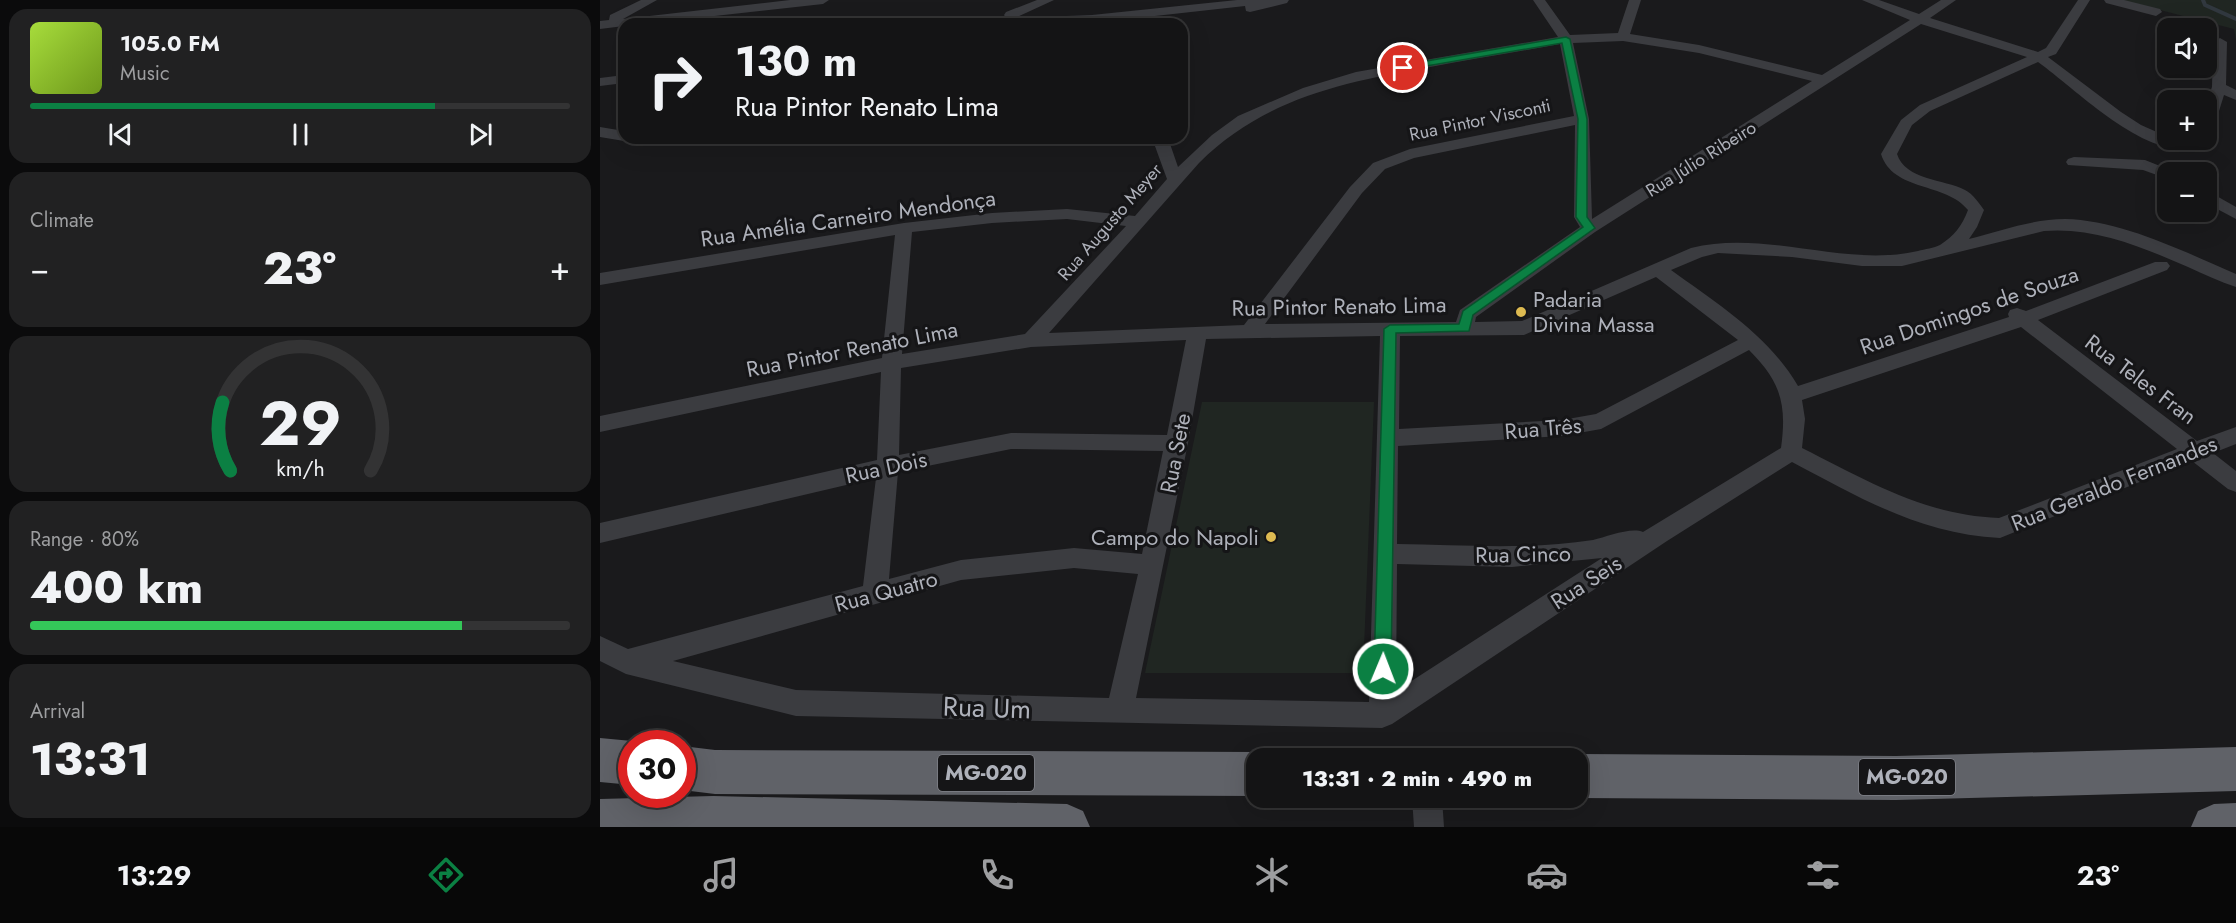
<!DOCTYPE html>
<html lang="en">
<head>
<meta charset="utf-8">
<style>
	body { margin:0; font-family:Jost,sans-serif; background:#212122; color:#f1f3f6; height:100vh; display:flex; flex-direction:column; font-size:22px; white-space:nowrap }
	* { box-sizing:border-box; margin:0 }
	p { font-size:20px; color:#9d9ea0 }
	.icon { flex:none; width:33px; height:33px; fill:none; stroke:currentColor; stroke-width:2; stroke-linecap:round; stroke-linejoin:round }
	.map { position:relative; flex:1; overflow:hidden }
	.panel { display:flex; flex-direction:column; gap:9px; padding:9px; background:#0b0b0c; width:600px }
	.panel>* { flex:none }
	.top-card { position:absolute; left:18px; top:18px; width:570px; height:126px; border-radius:18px; box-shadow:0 6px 24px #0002,0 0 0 2px #333334; background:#141415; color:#f1f3f6; overflow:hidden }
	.buttons { position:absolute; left:1557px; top:18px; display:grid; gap:12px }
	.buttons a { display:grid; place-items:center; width:60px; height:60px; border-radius:12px; background:#141415; box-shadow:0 6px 24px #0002,0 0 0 2px #333334; font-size:30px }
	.speed { position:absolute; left:18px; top:730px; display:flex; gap:12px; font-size:30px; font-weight:700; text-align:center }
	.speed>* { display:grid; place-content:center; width:78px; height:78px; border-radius:50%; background:#141415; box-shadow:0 6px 24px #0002,0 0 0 2px #333334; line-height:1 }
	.speed .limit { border:9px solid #d22; background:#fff; color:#111 }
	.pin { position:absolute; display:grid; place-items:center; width:51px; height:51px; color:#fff; margin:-26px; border:3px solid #fff; border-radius:50%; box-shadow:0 2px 6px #0007 }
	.me { position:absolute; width:66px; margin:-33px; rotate:1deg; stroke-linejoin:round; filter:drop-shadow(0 0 4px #0008) }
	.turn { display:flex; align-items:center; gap:21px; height:126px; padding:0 18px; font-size:27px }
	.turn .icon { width:78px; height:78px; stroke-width:2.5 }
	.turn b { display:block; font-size:42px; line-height:51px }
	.big { font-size:45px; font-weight:800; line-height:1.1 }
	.panel .tile { flex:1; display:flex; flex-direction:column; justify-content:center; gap:9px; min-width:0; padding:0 21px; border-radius:18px; background:#212122 }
	.panel .dial { align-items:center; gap:0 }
	.dial svg { height:156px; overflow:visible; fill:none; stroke:#333334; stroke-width:7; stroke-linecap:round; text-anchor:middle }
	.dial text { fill:#f1f3f6; stroke:none }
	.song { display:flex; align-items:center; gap:18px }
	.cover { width:72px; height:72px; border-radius:9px; background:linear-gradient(135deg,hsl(80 70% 55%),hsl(80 70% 35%)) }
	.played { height:6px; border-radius:3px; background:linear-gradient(90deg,#0b8043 75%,#333334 75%) }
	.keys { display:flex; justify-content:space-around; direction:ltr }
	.heat { display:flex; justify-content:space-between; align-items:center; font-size:33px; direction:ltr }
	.charge { height:9px; border-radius:4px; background:linear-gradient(90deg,#34c759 80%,#333334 0) }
	.trip { position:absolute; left:646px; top:748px; width:342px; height:60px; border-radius:18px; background:#141415; box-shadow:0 6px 24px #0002,0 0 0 2px #333334; font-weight:800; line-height:60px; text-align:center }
	.tabs { display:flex; height:96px; justify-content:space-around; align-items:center; background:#080808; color:#9d9ea0 }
	.tabs .icon { width:42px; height:42px }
	.tabs .active { color:#0b8043 }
	.tabs b { font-size:27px; color:#f1f3f6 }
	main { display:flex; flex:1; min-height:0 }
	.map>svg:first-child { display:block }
</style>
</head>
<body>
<main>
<section class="panel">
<div class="tile">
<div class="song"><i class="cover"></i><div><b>105.0 FM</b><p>Music</p></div></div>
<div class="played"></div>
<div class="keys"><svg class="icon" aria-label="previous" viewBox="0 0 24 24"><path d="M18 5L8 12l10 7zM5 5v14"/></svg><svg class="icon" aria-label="pause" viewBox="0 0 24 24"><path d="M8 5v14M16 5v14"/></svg><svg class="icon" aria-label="next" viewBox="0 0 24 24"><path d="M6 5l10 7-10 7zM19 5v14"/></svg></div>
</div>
<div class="tile"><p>Climate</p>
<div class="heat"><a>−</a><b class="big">23°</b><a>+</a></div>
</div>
<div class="tile dial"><svg viewBox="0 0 100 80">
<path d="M14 69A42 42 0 1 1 86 69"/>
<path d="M14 69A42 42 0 0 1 10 34" stroke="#0b8043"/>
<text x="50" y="56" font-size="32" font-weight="700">29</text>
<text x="50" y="72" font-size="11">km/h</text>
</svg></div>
<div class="tile"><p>Range · 80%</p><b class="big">400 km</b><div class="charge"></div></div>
<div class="tile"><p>Arrival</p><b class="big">13:31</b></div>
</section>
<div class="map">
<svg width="1636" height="827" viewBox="0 0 1636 827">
	<rect width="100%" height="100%" fill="#1a1a1c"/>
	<path fill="#202622" d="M1521,0H1636V40L1634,29Z
		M602,402H774L763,673H545Z"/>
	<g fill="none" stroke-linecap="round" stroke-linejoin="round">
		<path stroke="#31383f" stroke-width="4" d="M1603,0L1605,5L1636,19"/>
		<path fill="#3b3c40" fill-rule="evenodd" d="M41,0H57L23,19L190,0H229L223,4L43,24H24V26L0,29V21L9,20L10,15Z
			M437,0H454L415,18L492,15L637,0H689L687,3L650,12L646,11L645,6L492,23L389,24L388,22L394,18H406L404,15L406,12Z
			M933,0H945L970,35L1018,33L1029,0H1041L1030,34L1099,45L1222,75L1310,20L1262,0H1279L1319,14L1341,0H1356L1330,18L1438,52L1446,48L1478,0H1490L1456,54L1448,57L1521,112L1541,125L1568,137V140H1606L1607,137L1610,140L1604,148C1547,163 1481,93 1438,62L1330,111L1312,125L1297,154C1305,180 1344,179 1365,190C1373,194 1379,203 1384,210L1377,227L1369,239C1400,231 1433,219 1465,219C1521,220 1585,252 1636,274V287C1620,282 1604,274 1588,267C1542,247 1495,227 1444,231L1302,266H1262L1192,257L1118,253L1102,257L1071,270C1118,304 1168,335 1198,386L1409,317L1408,314L1410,310L1417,308L1426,311L1555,262H1567L1570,266L1567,270L1438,320L1597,441L1636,427V444L1613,453L1636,471V492L1628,489L1592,461L1400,538C1321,534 1260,498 1192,462L1067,541L792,724L782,728L196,716L26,674L0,661V636L28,649L263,586L276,478L0,543V523L277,460L281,372L0,432V416L282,358L295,235L0,285V273L304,223L392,213L467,209L535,216L567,179L552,138H568L578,167L612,135L638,116L703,88L756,72L958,37ZM1321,24L1427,57L1320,105L1301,120L1281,154C1293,192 1346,182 1368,210C1362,226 1354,236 1340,245C1334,248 1325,249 1318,251C1244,268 1165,229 1091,248L922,321L875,322L876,317L995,232ZM1023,41L1099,53L1212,81L992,219L989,119L973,43ZM960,44L974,116L810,149L773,163L750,187L644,325L449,333L599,163C663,99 743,82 830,67C873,59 917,52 960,44ZM975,125L974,217L980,227L860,310L856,322L665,324L762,193L785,169L814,158ZM467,219L526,226L425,334L302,354L312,232L392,223ZM1056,277L1138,340L996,414L962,420L799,429L800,336L924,335ZM1421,327L1577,449L1399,518C1324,515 1268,481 1202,448L1205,419L1202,400ZM780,336L769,702L536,698L588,443L606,339ZM586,340L567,435L411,433L299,455L301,368L431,347ZM1149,350C1181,382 1187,404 1181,448L1043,532C1030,527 1007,537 993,540C928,550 863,545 797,544L798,446L962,436L1001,429ZM411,449L563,451L542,554L474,548L361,560L289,579L298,472ZM1002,558L796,691L797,564L912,567ZM474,568L538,574L509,698L196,690L73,661L361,580Z
			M1504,0H1524L1560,9L1562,12L1556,16L1506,3Z
			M1620,38L1627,42L1626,85L1636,90V100L1624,95L1614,127L1606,131V103L1612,87L1613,42Z
			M24,75V83L0,86V78Z
			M0,127L24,131V138H30L24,141L0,137Z
			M31,138H82C73,146 40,146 31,138Z
			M1474,157L1545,160L1575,172H1568V179L1543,170L1468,165L1466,162L1468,159Z
			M1606,190L1636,207V219L1606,203Z
			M812,798H842L844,827H814Z"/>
		<path fill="#606268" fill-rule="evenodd" d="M0,738L32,741L40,744H32V785L0,782Z
			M82,746L115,750L657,752L673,759H657V796L115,794L82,790Z
			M1636,747V791L1296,800L978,798V759H965L978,754L1296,756Z
			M113,796L467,804L483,811L490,827H0V799Z
			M1636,803V827H1591L1598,811L1614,804Z"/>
	</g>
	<path fill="#0b8043" stroke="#07532c" stroke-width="1.5" d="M966,37L970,39L987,119V217L995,228L873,315L869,331L796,333L791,669L789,674L783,677L776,674L774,669L784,329L790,325L859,324L863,311L983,227L976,217L978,119L962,43L803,70L798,68L803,65Z"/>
	<g fill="#ddba51" stroke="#151517" stroke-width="2">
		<circle cx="921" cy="312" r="6"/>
		<circle cx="671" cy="537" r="6"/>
	</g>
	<g text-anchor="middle" stroke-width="6" stroke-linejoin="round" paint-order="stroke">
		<g font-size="18" fill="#aeb1ba" stroke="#151517">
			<text transform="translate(880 120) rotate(-12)" y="6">Rua Pintor Visconti</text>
			<text transform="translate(1101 159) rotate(-32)" y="6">Rua Júlio Ribeiro</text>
			<text transform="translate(510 222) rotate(-49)" y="6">Rua Augusto Meyer</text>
		</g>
		<g fill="#151517" stroke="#808289" stroke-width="1.5">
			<rect x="338" y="755" width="96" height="36" rx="4.5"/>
			<rect x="1259" y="759" width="96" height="36" rx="4.5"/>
		</g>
		<g font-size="21" font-weight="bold" fill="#aeb1ba">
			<text x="386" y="780">MG-020</text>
			<text x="1307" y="784">MG-020</text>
		</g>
		<g font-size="22" fill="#aeb1ba" stroke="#151517">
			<text transform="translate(248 218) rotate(-8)" y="8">Rua Amélia Carneiro Mendonça</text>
			<text transform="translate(739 306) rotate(-1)" y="8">Rua Pintor Renato Lima</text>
			<text transform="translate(1369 310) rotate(-19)" y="8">Rua Domingos de Souza</text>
			<text transform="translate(252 349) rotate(-11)" y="8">Rua Pintor Renato Lima</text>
			<text transform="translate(1541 379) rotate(37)" y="8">Rua Teles Fran</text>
			<text transform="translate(943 428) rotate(-5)" y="8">Rua Três</text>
			<text transform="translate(575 453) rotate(-79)" y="8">Rua Sete</text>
			<text transform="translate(286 467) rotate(-12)" y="8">Rua Dois</text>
			<text transform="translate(1514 483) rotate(-22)" y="8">Rua Geraldo Fernandes</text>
			<text transform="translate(923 554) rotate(-1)" y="8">Rua Cinco</text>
			<text transform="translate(986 582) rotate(-33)" y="8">Rua Seis</text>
			<text transform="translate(286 591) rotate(-15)" y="8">Rua Quatro</text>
		</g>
		<g font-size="22" fill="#aeb1ba" stroke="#151517" text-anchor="start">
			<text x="933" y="307">Padaria<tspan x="933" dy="25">Divina Massa</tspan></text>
			<text x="659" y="545" text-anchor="end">Campo do Napoli</text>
		</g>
		<g font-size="27" fill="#aeb1ba" stroke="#151517">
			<text transform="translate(387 708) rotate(2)" y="9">Rua Um</text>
		</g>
	</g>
</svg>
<div class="buttons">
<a><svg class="icon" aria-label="sound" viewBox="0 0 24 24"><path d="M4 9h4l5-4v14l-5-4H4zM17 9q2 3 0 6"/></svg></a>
<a>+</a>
<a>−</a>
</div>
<div class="speed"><div class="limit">30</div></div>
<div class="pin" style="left:803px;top:68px;background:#d93025"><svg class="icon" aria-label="arrive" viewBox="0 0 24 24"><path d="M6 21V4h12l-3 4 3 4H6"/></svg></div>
<svg class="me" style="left:783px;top:669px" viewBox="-20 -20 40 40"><circle r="17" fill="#0b8043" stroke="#fff" stroke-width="3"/><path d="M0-11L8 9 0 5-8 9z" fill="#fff"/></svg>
<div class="trip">13:31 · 2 min · 490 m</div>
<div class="top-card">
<div class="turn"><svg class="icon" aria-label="right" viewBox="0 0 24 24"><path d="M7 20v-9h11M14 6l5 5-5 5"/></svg><div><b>130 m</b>Rua Pintor Renato Lima</div></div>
</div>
</div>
</main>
<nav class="tabs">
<b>13:29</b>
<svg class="icon active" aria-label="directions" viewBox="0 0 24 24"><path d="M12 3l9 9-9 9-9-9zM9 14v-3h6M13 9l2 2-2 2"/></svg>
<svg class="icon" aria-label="music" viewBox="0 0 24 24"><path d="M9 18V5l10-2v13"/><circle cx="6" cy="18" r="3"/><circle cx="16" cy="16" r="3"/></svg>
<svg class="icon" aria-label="phone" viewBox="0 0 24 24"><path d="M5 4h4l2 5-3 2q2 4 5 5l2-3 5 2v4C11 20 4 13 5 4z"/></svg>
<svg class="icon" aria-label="climate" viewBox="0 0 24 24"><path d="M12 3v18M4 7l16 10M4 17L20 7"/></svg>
<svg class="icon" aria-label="car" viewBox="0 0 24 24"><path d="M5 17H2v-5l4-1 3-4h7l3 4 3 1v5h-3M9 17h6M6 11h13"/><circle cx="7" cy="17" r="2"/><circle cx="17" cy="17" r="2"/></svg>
<svg class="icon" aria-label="filters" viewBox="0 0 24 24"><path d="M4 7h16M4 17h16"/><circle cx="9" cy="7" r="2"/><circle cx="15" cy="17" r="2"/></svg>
<b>23°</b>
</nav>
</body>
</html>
